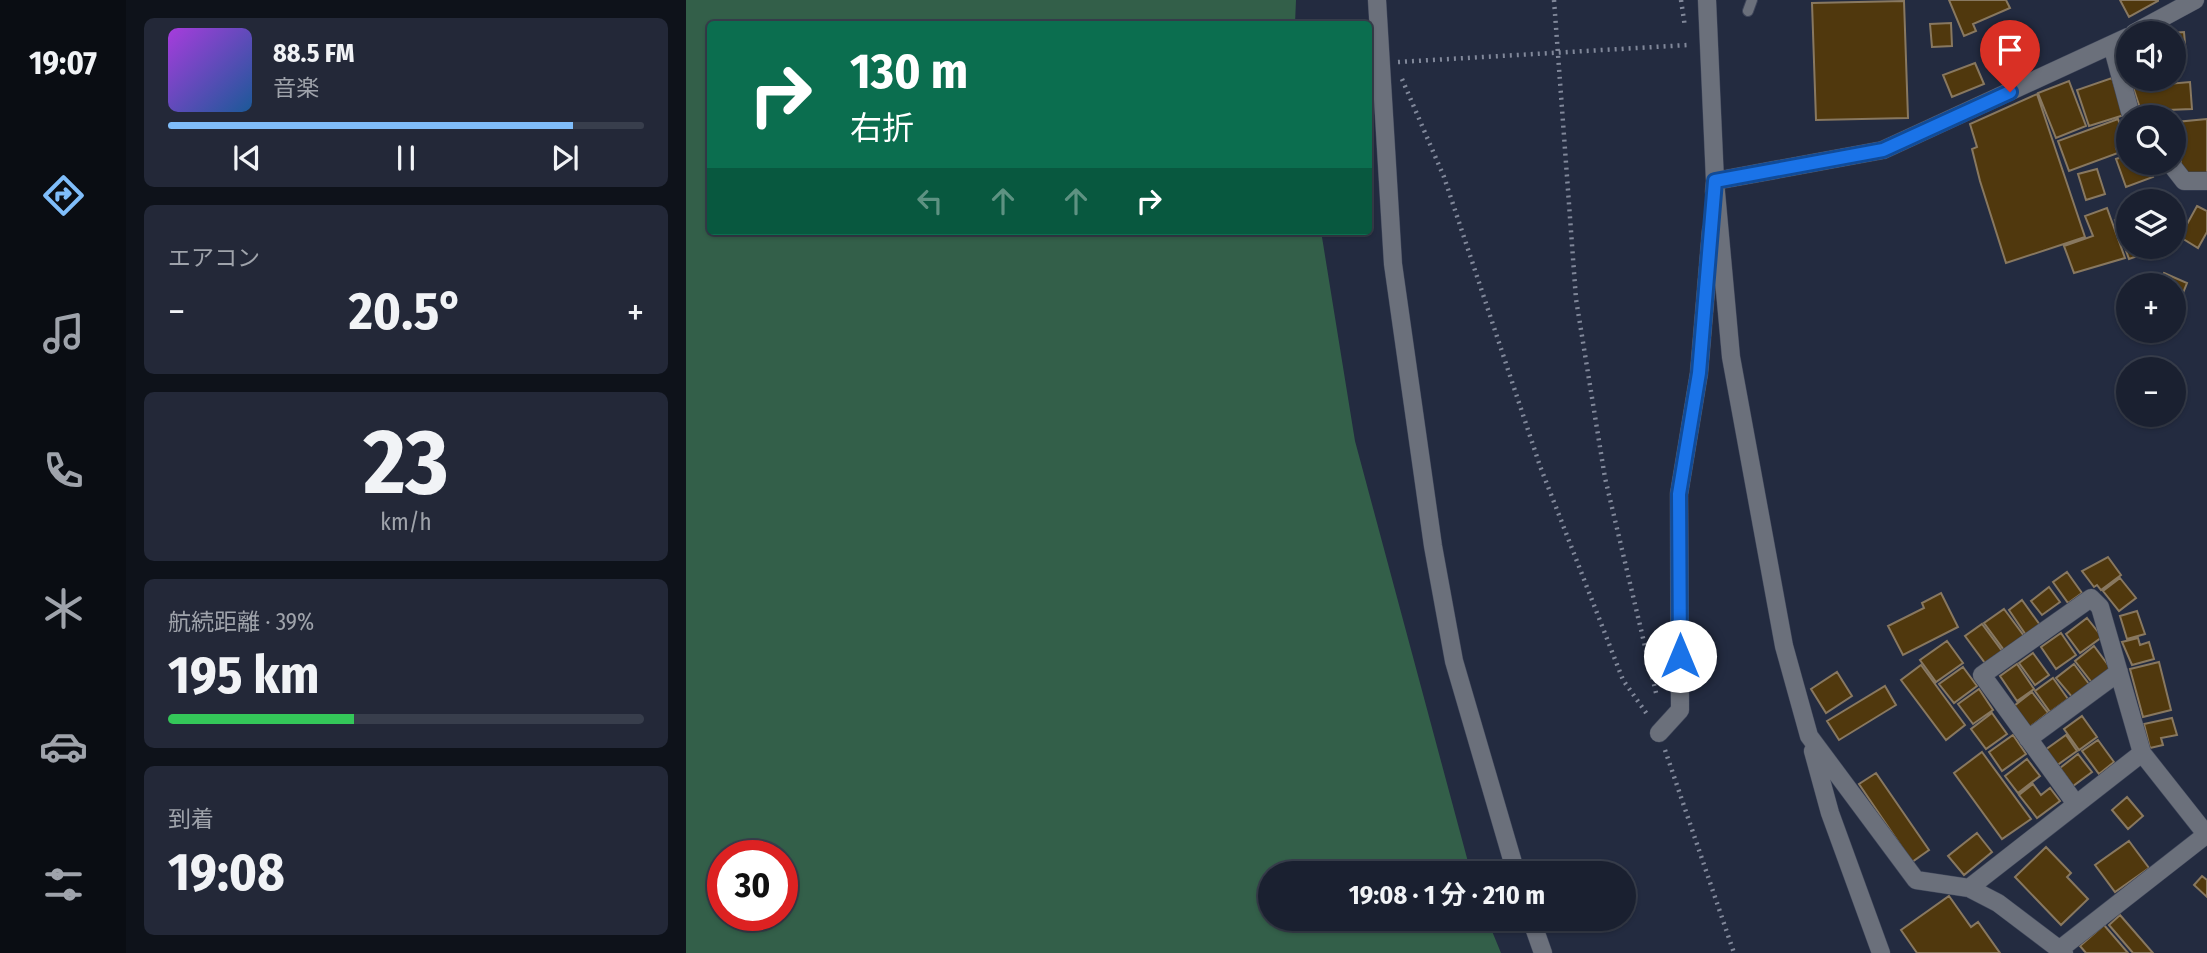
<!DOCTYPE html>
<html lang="ja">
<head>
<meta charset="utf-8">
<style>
	body { margin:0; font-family:"Fira Sans Condensed","Noto Sans JP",sans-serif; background:#232838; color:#f1f3f6; height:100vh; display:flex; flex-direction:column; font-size:26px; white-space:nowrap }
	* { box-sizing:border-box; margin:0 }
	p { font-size:23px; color:#9fa3ab }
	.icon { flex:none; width:38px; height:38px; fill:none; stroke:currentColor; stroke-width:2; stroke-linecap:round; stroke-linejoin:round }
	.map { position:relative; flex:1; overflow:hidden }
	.details { display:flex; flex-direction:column; gap:18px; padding:18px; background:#0e121a; width:560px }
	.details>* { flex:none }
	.hud { position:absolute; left:21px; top:21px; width:665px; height:214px; border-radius:7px; box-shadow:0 2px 5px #0004,0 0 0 2px #383e4c; background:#0b6e4f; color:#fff; overflow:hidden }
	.tools { position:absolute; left:1430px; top:21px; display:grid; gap:14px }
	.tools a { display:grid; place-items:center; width:70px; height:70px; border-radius:50%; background:#1a2030; box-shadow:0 2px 5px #0004,0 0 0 2px #383e4c; font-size:35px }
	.speed { position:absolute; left:21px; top:840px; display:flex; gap:14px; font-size:35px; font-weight:700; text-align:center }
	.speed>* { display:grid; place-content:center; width:91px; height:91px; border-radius:50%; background:#1a2030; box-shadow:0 2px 5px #0004,0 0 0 2px #383e4c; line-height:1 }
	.speed .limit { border:10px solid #d22; background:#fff; color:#111 }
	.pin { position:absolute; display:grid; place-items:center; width:60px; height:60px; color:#fff; margin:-72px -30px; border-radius:50% 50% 50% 0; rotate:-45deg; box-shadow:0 0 7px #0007 }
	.pin .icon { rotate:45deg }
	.me { position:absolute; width:77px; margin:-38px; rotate:0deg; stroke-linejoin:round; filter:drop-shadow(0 0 5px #0008) }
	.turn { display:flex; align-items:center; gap:24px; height:147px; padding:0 28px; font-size:32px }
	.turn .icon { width:91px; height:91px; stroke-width:2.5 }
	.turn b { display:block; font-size:49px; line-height:60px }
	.lanes { display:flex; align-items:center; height:66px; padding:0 28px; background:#0003; justify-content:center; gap:35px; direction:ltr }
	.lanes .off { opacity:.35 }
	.big { font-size:52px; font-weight:700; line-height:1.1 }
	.details .card { flex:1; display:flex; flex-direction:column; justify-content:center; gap:10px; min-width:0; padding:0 24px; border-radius:10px; background:#232838 }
	.details .dial { align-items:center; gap:0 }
	.dial b { font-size:91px; line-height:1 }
	.song { display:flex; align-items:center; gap:21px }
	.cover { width:84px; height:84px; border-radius:10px; background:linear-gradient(135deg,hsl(280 70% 55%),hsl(210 70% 35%)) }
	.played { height:7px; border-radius:4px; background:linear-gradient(90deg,#7fbdfa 85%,#383e4c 85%) }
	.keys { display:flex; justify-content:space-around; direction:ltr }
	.heat { display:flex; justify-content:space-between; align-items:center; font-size:38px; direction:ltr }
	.charge { height:10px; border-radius:5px; background:linear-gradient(90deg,#34c759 39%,#383e4c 0) }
	.trip { position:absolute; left:572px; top:861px; width:378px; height:70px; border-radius:35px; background:#1a2030; box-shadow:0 2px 5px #0004,0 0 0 2px #383e4c; font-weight:700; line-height:70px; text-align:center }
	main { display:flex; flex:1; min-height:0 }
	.dock { display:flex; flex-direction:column; width:126px; justify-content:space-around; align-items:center; background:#0a0d13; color:#9fa3ab }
	.dock .icon { width:49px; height:49px }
	.dock .selected { color:#7fbdfa }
	.dock b { font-size:32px; color:#f1f3f6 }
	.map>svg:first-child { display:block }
</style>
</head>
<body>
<main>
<nav class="dock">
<b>19:07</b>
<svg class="icon selected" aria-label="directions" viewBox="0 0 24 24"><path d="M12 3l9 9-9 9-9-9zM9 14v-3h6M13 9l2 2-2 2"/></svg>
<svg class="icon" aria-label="music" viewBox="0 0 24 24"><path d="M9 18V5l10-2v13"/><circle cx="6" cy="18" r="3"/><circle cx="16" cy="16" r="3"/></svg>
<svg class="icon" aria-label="phone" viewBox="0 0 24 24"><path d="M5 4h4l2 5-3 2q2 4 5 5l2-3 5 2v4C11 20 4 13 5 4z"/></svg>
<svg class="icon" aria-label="climate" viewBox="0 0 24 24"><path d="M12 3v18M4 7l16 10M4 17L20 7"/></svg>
<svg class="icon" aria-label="car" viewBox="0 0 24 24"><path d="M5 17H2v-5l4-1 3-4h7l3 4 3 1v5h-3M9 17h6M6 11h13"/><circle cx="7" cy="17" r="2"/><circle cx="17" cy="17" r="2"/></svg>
<svg class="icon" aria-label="filters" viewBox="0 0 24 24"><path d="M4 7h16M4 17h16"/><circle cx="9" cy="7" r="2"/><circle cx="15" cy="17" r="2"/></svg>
</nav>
<section class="details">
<div class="card">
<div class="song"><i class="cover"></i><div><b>88.5 FM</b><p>音楽</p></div></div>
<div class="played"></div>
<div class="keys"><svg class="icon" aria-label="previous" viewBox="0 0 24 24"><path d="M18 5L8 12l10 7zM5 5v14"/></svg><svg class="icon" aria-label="pause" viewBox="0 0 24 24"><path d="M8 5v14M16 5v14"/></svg><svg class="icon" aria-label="next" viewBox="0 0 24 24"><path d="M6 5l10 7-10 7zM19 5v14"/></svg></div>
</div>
<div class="card"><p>エアコン</p>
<div class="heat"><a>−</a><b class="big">20.5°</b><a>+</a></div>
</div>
<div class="card dial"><b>23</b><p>km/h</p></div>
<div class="card"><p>航続距離 · 39%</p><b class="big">195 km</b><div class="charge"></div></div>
<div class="card"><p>到着</p><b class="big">19:08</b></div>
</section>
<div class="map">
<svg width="1521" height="953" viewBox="0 0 1521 953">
	<rect width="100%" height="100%" fill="#232b40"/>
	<path fill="#335f49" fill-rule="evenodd" d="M0,0H610L609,24H24V231H635L669,441L785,873H584V919H801L815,953H0ZM37,856H96V915H37Z"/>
	<path fill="#50380d" stroke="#887860" stroke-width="2" d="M1263,0H1320L1324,8L1287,24L1290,31L1278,36Z
		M1434,0H1472V1L1443,17Z
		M1218,1L1222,118L1130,120L1126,3Z
		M1265,23L1266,46L1246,47L1244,24Z
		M1498,32L1500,55L1489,56L1488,62V33H1484Z
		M1289,63L1298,84L1266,97L1257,75Z
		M1426,78L1438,115L1403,126L1391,90Z
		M1383,81L1400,126L1370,138L1352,93Z
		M1504,82L1506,109L1455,111L1447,87Z
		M1351,94L1399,237L1320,263L1294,181L1286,149L1291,147L1284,124Z
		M1432,119L1437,133L1432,134L1436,145L1430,148L1432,153L1383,171L1372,141Z
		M1521,119V177L1496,172L1490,122Z
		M1442,155V163H1461L1467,177L1440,187L1430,159Z
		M1411,169L1419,194L1400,200L1392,174Z
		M1511,206L1521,211V232L1512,248L1494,237Z
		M1421,208L1439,258L1388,273L1378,246L1407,236L1399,216Z
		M1442,215V247H1471L1472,249L1443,259L1429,220Z
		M1478,273L1501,283L1489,313L1488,285H1473Z
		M1422,557L1435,575L1415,590L1411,585L1408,587L1396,571Z
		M1381,572L1396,593L1382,603L1367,582Z
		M1434,578L1450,598L1433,611L1417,591Z
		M1363,587L1374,602L1356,615L1345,601Z
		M1255,593L1272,627L1217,655L1202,626L1238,608L1236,603Z
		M1336,600L1354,625L1340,635L1323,610Z
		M1318,609L1338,636L1318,650L1298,623Z
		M1451,611L1459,634L1441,639L1434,616Z
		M1401,618L1416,637L1394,653L1380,634Z
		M1296,624L1316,651L1299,663L1279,636Z
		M1375,633L1390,655L1370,669L1355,647Z
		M1452,638L1454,645L1463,642L1468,659L1446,665L1436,642Z
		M1261,641L1277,663L1250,682L1234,660Z
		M1408,646L1425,669L1407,684L1389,661Z
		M1347,653L1363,675L1349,685L1333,663Z
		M1473,662L1485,710L1457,717L1444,669Z
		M1331,664L1348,689L1331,701L1314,676Z
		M1388,664L1403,684L1386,697L1370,678Z
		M1235,665L1279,725L1260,740L1215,680Z
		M1277,667L1291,686L1268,703L1253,684Z
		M1151,672L1166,696L1140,713L1125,689Z
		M1367,678L1382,699L1364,712L1349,691Z
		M1199,686L1210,705L1153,740L1141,721Z
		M1293,689L1307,710L1287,724L1272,704Z
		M1346,692L1362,713L1344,727L1328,706Z
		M1306,713L1321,734L1300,749L1285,729Z
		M1396,716L1411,737L1393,750L1378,729Z
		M1486,718L1491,735L1475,738L1477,745L1464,748L1458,724Z
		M1327,735L1340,754L1316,771L1303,752Z
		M1380,735L1391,751L1370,766L1359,750Z
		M1412,740L1428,762L1413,774L1396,751Z
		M1296,752L1345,819L1316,839L1268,773Z
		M1392,754L1406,772L1387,786L1374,768Z
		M1341,759L1354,776L1332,793L1319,776Z
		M1190,773L1243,850L1226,862L1173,784Z
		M1347,784L1355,795L1364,788L1374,801L1351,818L1333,795Z
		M1441,797L1457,816L1442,829L1426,810Z
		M1291,833L1306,852L1278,875L1262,856Z
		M1443,841L1463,868L1429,892L1409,865Z
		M1360,847L1385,873L1381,877L1402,899L1375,925L1329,877Z
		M1516,876L1521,880V897L1508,885Z
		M1263,896L1285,927L1292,922L1314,953H1231L1215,930Z
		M1434,915L1467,953H1447L1423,925Z
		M1418,925L1442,953H1400L1394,946Z"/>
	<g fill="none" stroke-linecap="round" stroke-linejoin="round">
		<g stroke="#3f465a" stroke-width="12">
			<path id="lane" d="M1062,11L1066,0"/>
		</g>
		<g stroke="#3f465a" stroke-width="19">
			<path id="street" d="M691,0L707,264L747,546L768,661L830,873
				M1021,0L1029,181L1045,357L1098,646L1123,736L1230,880L1283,888L1312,903L1378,953
				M1448,33L1509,0
				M1426,45L1444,112L1451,117
				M1484,163L1498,181H1521
				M1028,192L1029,181L1197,150L1442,37
				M973,733L994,710L993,494L1013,373L1025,230
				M1342,739L1433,672
				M1127,751L1144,813L1195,953
				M1390,804L1296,675L1405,598L1414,607L1456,753L1520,834
				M1283,888L1456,753
				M845,919L857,953
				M1374,949L1521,834"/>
		</g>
		<path stroke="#81889a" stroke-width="4.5" stroke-dasharray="2 5" stroke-linecap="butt" d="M868,0L890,299L919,478L971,697
			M995,0L999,27
			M712,62L1002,45
			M716,79L758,177L854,466L937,680L963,717
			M979,750L1048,953"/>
		<use href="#lane" stroke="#6b707b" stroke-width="10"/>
		<use href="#street" stroke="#6b707b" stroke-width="18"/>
	</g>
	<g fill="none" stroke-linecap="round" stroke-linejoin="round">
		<g stroke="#114b97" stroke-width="18">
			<path id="route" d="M994,656L993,494L1013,373L1029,181L1197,150L1324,92"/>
		</g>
		<use href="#route" stroke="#1a73e8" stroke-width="12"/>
	</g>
</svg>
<div class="tools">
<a><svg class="icon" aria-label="sound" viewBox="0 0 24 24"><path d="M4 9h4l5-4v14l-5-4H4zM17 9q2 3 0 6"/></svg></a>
<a><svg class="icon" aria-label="search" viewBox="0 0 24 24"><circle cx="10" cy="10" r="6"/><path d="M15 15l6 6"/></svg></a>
<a><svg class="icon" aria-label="layers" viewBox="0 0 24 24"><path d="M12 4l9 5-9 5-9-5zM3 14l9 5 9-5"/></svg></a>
<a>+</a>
<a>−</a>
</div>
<div class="speed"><div class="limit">30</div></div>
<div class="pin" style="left:1324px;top:92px;background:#d93025"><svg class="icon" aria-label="arrive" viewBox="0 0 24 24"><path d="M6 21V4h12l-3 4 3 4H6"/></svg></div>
<svg class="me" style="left:994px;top:656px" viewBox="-20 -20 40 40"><circle r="19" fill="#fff"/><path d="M0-13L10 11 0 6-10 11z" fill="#1a73e8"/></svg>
<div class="trip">19:08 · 1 分 · 210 m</div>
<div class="hud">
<div class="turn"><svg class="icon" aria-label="right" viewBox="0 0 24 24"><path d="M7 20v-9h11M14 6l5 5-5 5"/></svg><div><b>130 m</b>右折</div></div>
<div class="lanes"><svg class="icon off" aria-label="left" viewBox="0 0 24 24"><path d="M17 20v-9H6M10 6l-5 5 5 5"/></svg><svg class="icon off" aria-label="ahead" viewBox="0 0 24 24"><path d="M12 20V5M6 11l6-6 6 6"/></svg><svg class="icon off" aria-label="ahead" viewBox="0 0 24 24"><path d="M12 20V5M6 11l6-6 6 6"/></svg><svg class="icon" aria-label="right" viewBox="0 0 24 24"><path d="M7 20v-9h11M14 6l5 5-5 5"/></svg></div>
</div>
</div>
</main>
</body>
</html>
